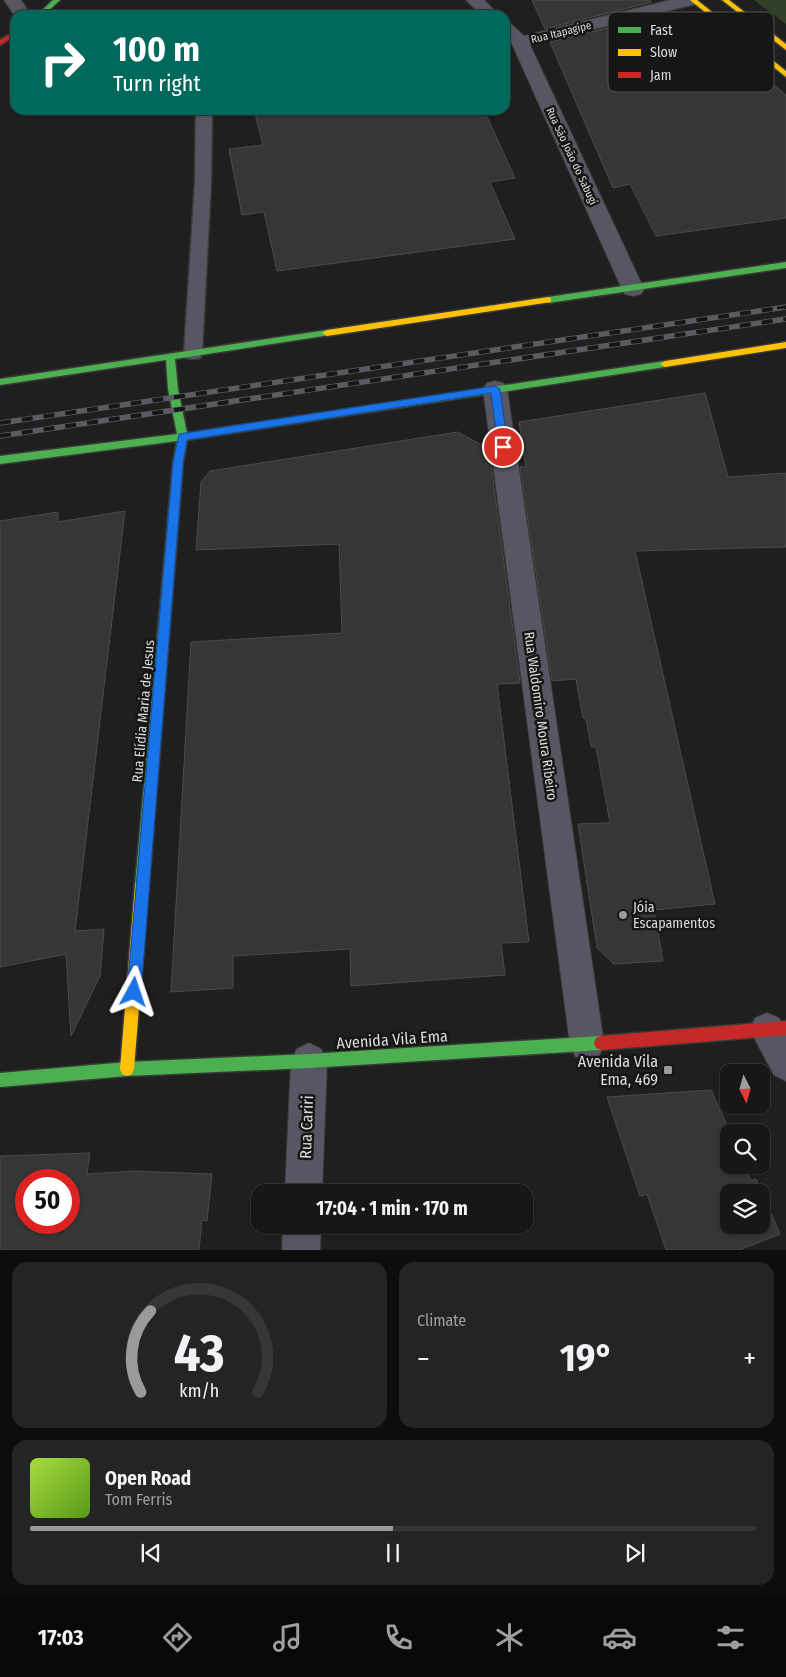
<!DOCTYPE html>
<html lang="en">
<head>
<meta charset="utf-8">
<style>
	body { margin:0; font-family:"Fira Sans Condensed",sans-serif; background:#232423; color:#f1f3f6; height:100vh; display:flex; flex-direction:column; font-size:19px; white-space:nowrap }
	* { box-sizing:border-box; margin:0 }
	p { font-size:16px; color:#9e9fa1 }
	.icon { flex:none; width:28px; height:28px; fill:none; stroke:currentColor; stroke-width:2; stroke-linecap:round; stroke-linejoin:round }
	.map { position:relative; height:1250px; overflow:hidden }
	.details { display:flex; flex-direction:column; gap:12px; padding:12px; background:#0c0d0c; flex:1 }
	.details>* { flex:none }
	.top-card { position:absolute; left:10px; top:10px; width:500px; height:105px; border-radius:15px; box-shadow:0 1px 4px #0004,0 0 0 1px #353635; background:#00695c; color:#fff; overflow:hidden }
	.needle { width:32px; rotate:174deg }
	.controls { position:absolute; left:720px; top:1064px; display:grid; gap:10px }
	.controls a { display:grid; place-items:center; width:50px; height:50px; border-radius:10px; background:#161716; box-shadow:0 1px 4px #0004,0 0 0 1px #353635; font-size:25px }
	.speed { position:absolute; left:15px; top:1169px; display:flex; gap:10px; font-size:25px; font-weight:700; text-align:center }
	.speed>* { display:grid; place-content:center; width:65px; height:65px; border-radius:50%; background:#161716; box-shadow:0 1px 4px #0004,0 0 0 1px #353635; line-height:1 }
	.speed .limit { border:8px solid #d22; background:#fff; color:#111 }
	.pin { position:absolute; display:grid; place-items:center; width:42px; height:42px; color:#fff; margin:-21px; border:2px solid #fff; border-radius:50%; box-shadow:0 1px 5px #0007 }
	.me { position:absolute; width:55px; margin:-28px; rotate:5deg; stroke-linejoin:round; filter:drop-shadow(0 0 4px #0008) }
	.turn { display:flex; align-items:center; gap:18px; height:105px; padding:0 20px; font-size:22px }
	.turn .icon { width:65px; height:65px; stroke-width:2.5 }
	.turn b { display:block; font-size:35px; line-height:42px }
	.big { font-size:38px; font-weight:700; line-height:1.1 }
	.details .widget { flex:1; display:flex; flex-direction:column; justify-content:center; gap:8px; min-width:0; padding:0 18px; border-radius:15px; background:#232423 }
	.details .dial { align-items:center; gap:0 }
	.dial svg { height:130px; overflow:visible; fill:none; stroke:#353635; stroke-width:7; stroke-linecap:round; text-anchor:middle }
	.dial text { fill:#f1f3f6; stroke:none }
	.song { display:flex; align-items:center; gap:15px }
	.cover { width:60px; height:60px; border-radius:8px; background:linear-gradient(135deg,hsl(80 70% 55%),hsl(90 70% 35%)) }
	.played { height:5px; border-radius:2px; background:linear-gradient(90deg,#999a99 50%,#353635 50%) }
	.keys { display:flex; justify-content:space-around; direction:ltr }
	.heat { display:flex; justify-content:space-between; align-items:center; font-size:28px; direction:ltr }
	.details .tiles { flex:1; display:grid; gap:12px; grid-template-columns:1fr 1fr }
	.widget:last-child { grid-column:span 2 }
	.trip { position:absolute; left:251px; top:1184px; width:282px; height:50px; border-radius:15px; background:#161716; box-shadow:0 1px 4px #0004,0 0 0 1px #353635; font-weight:700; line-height:50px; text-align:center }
	.menu { display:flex; height:80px; justify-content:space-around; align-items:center; background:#090909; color:#9e9fa1 }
	.menu .icon { width:35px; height:35px }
	.menu .on { color:#999a99 }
	.menu b { font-size:22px; color:#f1f3f6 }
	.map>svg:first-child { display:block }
</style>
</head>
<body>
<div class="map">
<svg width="786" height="1250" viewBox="0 0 786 1250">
	<rect width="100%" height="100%" fill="#1e1f1e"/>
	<path fill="#314128" d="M754,0H786V24Z"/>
	<path fill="#353635" stroke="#4a4b4a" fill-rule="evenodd" d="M532,0H649L652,2L545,29Z
		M676,13L687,15L786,95V218L656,236L630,184L613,188L550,42L665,14L666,15Z
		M254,110H484L515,178L490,182L515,239L277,271L264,212L242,215L229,149L263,145Z
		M705,393L728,477L786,473V547L635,551L715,904L654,910L663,961L614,964L597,948L578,824L610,823L596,747H591L586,718H583L576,679L552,681L520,466L526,468L519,422Z
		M458,432L489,449L520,683L497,684L529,942L501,943L505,975L351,986L350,949L233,956V988L171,992L191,642L342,633L339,544L196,550L201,482L210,471Z
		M125,511L75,931L104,929L100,976L71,1036L66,954L0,967V521L58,512V522Z
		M711,1090L730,1132L729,1165H744L751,1181L756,1179L780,1234L739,1250H666L647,1194L640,1196L607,1097ZM729,1192H761V1225H729Z
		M90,1153L87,1174L134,1171L212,1174L207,1221L202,1220L199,1250H0V1156ZM26,1180H69V1222H26Z"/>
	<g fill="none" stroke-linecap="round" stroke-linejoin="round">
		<g stroke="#383a38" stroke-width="3">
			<path id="lane" d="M196,110H212L211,182L202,353L200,358L193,359L186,358L184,353L195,182Z"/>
		</g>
		<g stroke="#383a38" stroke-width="2">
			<path id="street" d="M4,0H21L31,15L15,16Z
				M466,0H484L499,15H481Z
				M670,0H698L696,4L530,45L644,289L641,294L633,296L625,294L622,289L512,44L505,37V23L511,24L524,36Z
				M495,381L503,383L507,389L604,1044L599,1056L587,1061L575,1056L570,1044L483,389L487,383Z
				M767,1013L779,1018L786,1029V1081L774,1075L750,1030L755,1018Z
				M309,1043L321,1049L327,1061L322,1192H285L291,1061L297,1049Z
				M283,1225H321L320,1250H282Z"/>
		</g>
		<g stroke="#383a38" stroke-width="3">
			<path id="fast" d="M53,0H60L44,15H37Z
				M786,262V268L548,303L544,300L548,297Z
				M327,330L332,333L330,335L175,359L178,389L187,433L665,361L670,364L665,367L187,440L183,463L149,885L147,890L142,891L137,890L135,885L173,463L177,441L0,464V456L177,434L168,389L166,360L0,385V379Z
				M601,1036L606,1038L608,1043L606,1048L601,1050L309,1068L127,1076L0,1087V1073L127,1062L309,1054Z"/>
		</g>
		<g stroke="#383a38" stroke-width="3">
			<path id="slow" d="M690,0H697L786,71V77Z
				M722,0H729L786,44V50Z
				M548,297L551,298V302L327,336L322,333L327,330Z
				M786,342V348L665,367L660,364L665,361Z
				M142,879L147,880L149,885L134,1069L132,1074L127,1076L122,1074L120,1069L135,885L137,880Z"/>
		</g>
		<g stroke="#383a38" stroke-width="3">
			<path id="jam" d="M15,31V36L0,45V40Z
				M786,1021V1035L601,1050L596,1048L594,1043L596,1038L601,1036Z"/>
		</g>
		<use href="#lane" fill="#585663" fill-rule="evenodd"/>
		<use href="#street" fill="#585663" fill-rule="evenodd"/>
		<use href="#fast" fill="#4caf50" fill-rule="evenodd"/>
		<use href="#slow" fill="#ffc107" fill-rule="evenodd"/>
		<use href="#jam" fill="#c62828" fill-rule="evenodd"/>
		<g stroke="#5b5b61" stroke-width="4">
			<path id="rail-far1" d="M777,308L786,307"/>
		</g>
		<g stroke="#5b5b61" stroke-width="5.5">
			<path id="rail" d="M0,423L786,307
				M0,436L786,319"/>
		</g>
		<use href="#rail-far1" stroke="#151714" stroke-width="2.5" stroke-dasharray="8" stroke-linecap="butt"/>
		<use href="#rail" stroke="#151714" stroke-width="4" stroke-dasharray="11" stroke-linecap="butt"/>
	</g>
	<path fill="#1a73e8" stroke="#114b97" d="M495,386L500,389L508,447L503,451L498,447L491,393L187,440L183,463L141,992L139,997L134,999L129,997L127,992L173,463L179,434Z"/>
	<g fill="#999a99" stroke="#151714" stroke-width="2">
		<circle cx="623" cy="915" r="5"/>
		<rect x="663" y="1065" width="10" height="10" rx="2.5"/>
	</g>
	<g text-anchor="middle" stroke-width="5" stroke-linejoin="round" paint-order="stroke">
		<g font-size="11" fill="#dbdddb" stroke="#151714">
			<text transform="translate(561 32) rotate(-14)" y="4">Rua Itapagipe</text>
			<text transform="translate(572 156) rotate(65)" y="4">Rua São João do Sabugi</text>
		</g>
		<g font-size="14" fill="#dbdddb" stroke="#151714">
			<text transform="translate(143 711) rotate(-85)" y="5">Rua Elídia Maria de Jesus</text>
			<text transform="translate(541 716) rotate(82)" y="5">Rua Waldomiro Moura Ribeiro</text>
		</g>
		<g font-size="14" fill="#dbdddb" stroke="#151714" text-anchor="start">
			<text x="633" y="912">Jóia<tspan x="633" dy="16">Escapamentos</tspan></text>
		</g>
		<g font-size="16" fill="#dbdddb" stroke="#151714">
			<text transform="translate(392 1039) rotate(-4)" y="6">Avenida Vila Ema</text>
			<text transform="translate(306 1127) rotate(-88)" y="6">Rua Cariri</text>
		</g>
		<g font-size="16" fill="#dbdddb" stroke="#151714" text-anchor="end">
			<text x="658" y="1067">Avenida Vila<tspan x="658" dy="18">Ema, 469</tspan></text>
		</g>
	</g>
	<rect x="608" y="12" width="166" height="80" rx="8" fill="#151714" stroke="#505250" stroke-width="1"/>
	<rect x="618" y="27" width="23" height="6" fill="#4caf50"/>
	<rect x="618" y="49" width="23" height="7" fill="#ffc107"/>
	<rect x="618" y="72" width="23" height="6" fill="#c62828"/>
	<g font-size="14" fill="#dbdddb">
		<text x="650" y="35">Fast</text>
		<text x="650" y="57">Slow</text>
		<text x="650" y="80">Jam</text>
	</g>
</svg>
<div class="controls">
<a><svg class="needle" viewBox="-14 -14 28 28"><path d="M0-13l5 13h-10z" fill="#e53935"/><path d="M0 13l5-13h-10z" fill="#9e9fa1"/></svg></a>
<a><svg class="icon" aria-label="search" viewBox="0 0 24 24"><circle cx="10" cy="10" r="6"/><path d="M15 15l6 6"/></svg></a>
<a><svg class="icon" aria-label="layers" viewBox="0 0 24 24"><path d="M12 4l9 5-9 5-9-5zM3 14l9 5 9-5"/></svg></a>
</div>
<div class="speed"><div class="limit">50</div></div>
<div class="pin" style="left:503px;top:447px;background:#d93025"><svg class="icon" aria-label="arrive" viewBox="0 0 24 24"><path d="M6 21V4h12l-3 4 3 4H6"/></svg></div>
<svg class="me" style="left:134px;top:992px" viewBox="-20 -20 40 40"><path d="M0-17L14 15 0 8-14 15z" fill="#1a73e8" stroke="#fff" stroke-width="4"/></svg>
<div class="trip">17:04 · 1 min · 170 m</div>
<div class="top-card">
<div class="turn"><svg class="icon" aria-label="right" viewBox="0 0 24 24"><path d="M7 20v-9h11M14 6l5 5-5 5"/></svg><div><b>100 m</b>Turn right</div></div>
</div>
</div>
<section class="details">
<div class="tiles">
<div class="widget dial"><svg viewBox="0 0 100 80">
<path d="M14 69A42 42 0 1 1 86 69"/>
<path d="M14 69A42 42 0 0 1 20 19" stroke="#999a99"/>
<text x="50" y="56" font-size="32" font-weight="700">43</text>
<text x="50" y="72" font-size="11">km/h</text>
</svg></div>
<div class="widget"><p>Climate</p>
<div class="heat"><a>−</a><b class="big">19°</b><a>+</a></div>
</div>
<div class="widget">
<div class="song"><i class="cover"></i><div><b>Open Road</b><p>Tom Ferris</p></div></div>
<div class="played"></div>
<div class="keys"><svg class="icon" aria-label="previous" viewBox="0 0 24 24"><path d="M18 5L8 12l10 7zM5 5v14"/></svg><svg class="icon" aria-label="pause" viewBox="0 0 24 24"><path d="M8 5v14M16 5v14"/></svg><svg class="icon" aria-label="next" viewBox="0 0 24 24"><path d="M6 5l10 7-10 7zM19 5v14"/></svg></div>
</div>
</div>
</section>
<nav class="menu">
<b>17:03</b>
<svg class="icon on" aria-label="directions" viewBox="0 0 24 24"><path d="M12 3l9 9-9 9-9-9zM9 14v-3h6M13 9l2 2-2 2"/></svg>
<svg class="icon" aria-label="music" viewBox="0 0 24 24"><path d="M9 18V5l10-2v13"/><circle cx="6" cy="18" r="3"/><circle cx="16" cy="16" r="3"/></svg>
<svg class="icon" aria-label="phone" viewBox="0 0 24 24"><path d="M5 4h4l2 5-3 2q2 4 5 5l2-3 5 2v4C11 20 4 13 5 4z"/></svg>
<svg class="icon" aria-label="climate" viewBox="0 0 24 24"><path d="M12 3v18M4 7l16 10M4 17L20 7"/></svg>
<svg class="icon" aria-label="car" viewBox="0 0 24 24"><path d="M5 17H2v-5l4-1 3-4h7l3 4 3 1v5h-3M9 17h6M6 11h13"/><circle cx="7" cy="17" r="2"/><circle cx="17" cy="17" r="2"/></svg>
<svg class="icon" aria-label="filters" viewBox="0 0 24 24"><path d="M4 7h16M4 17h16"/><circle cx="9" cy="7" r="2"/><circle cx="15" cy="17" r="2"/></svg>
</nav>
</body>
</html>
